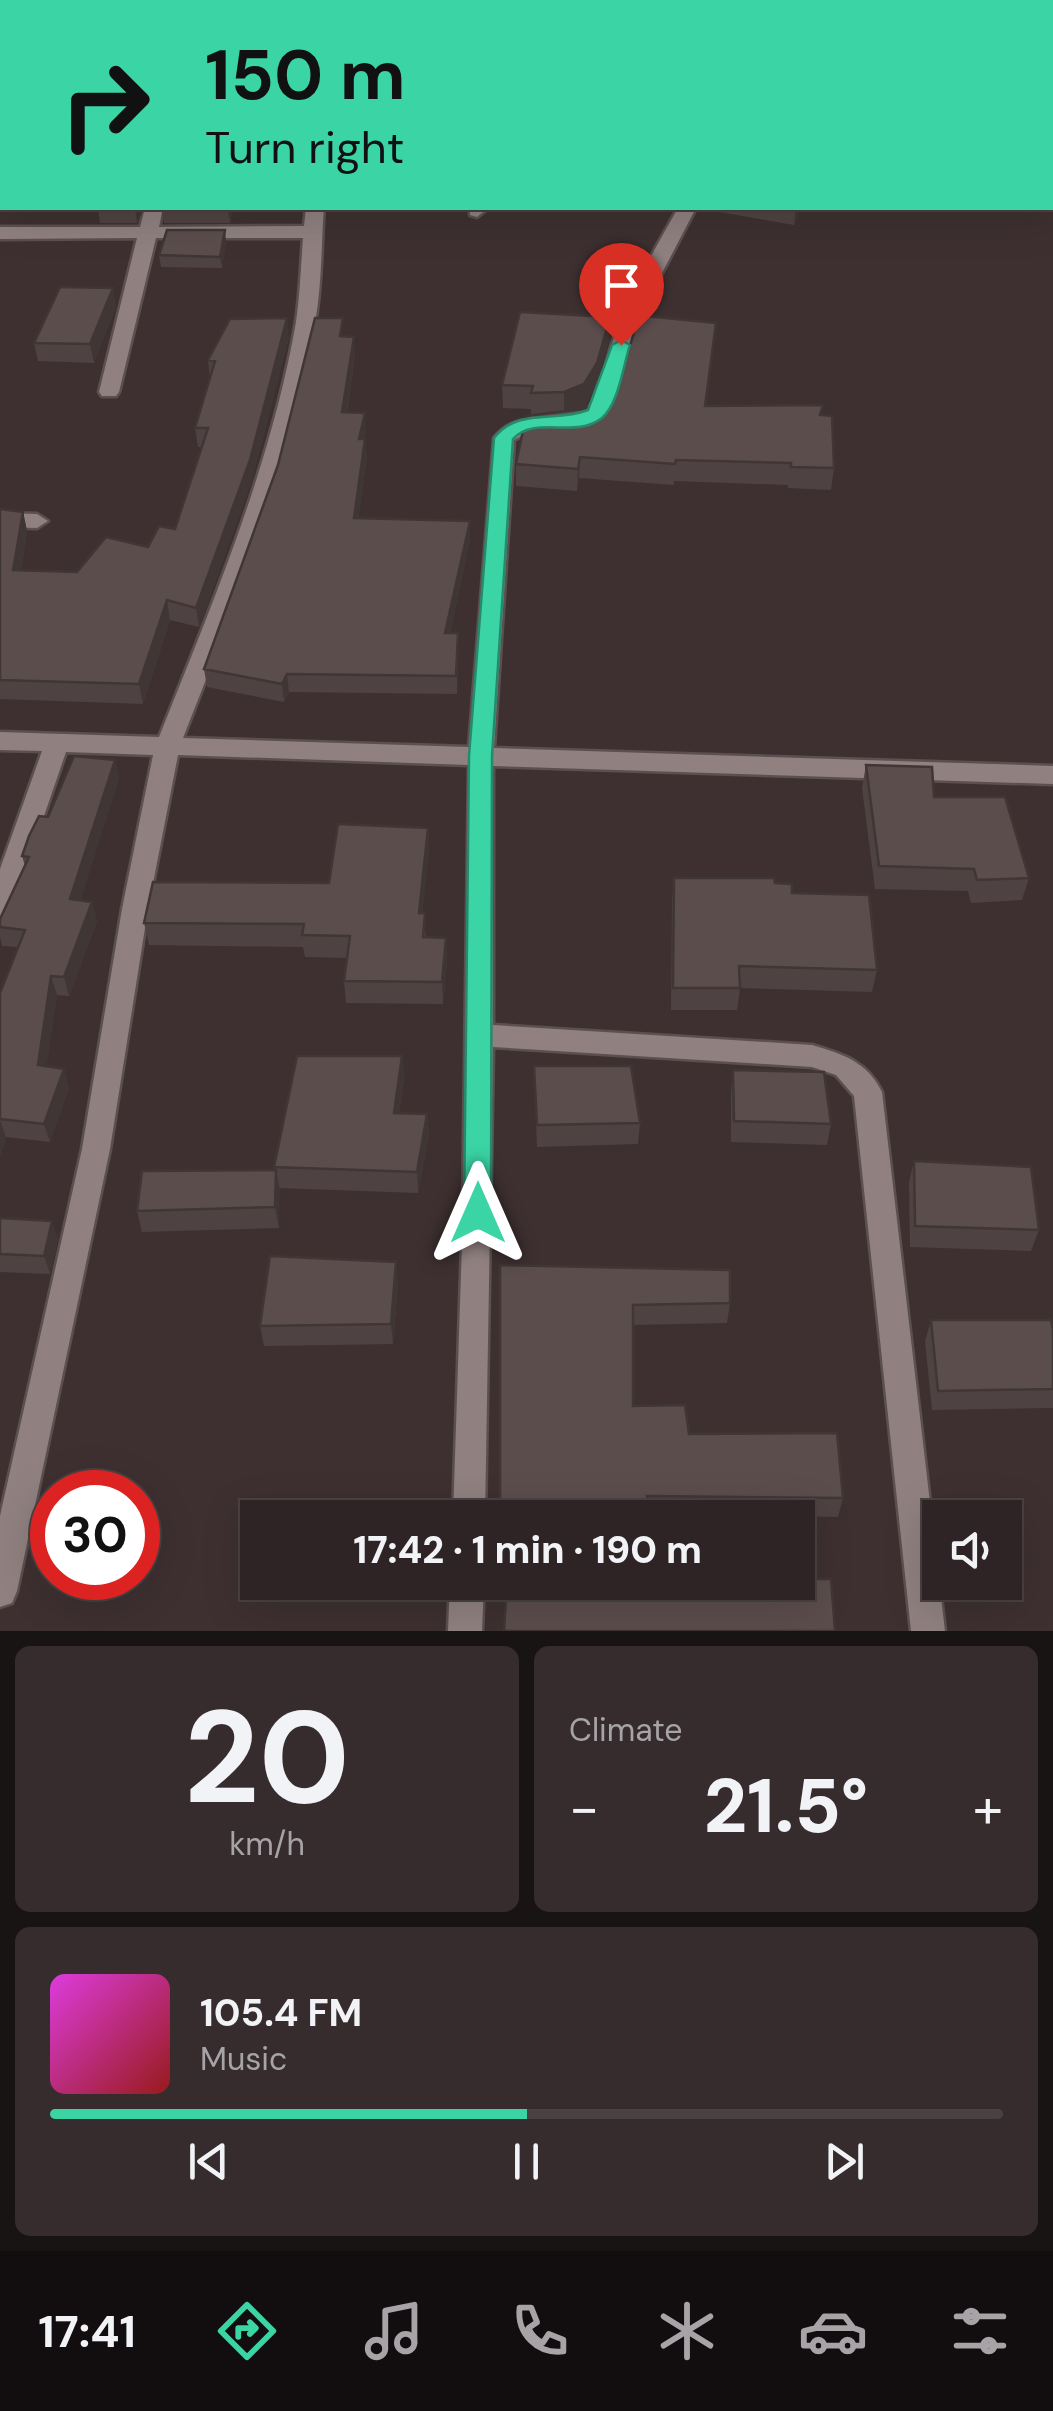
<!DOCTYPE html>
<html lang="en">
<head>
<meta charset="utf-8">
<style>
	body { margin:0; font-family:"DM Sans",sans-serif; background:#362c2d; color:#f1f3f6; height:100vh; display:flex; flex-direction:column; font-size:38px; white-space:nowrap }
	* { box-sizing:border-box; margin:0 }
	p { font-size:32px; color:#a7a4a7 }
	.icon { flex:none; width:55px; height:55px; fill:none; stroke:currentColor; stroke-width:2; stroke-linecap:round; stroke-linejoin:round }
	.map { position:relative; height:1631px; overflow:hidden }
	.side { display:flex; flex-direction:column; gap:15px; padding:15px; background:#191414; flex:1 }
	.side>* { flex:none }
	.hud { position:absolute; left:0px; top:0px; width:1055px; height:210px; box-shadow:0 10px 40px #0002,0 0 0 2px #494142; background:#3bd4a4; color:#111; overflow:hidden }
	.tools { position:absolute; left:922px; top:1500px; display:grid; gap:20px }
	.tools a { display:grid; place-items:center; width:100px; height:100px; border-radius:0px; background:#2e2425; box-shadow:0 10px 40px #0002,0 0 0 2px #494142; font-size:50px }
	.speed { position:absolute; left:30px; top:1470px; display:flex; gap:20px; font-size:50px; font-weight:700; text-align:center }
	.speed>* { display:grid; place-content:center; width:130px; height:130px; border-radius:50%; background:#2e2425; box-shadow:0 10px 40px #0002,0 0 0 2px #494142; line-height:1 }
	.speed .limit { border:15px solid #d22; background:#fff; color:#111 }
	.pin { position:absolute; display:grid; place-items:center; width:85px; height:85px; color:#fff; margin:-102px -42px; border-radius:50% 50% 50% 0; rotate:-45deg; box-shadow:0 0 10px #0007 }
	.pin .icon { rotate:45deg }
	.me { position:absolute; width:110px; margin:-55px; rotate:0deg; stroke-linejoin:round; filter:drop-shadow(0 0 8px #0008) }
	.turn { display:flex; align-items:center; gap:35px; height:210px; padding:0 40px; font-size:45px }
	.turn .icon { width:130px; height:130px; stroke-width:2.5 }
	.turn b { display:block; font-size:70px; line-height:85px }
	.big { font-size:75px; font-weight:800; line-height:1.1 }
	.side .widget { flex:1; display:flex; flex-direction:column; justify-content:center; gap:15px; min-width:0; padding:0 35px; border-radius:15px; background:#362c2d }
	.side .dial { align-items:center; gap:0 }
	.dial b { font-size:130px; line-height:1 }
	.song { display:flex; align-items:center; gap:30px }
	.cover { width:120px; height:120px; border-radius:15px; background:linear-gradient(135deg,hsl(300 70% 55%),hsl(0 70% 35%)) }
	.played { height:10px; border-radius:5px; background:linear-gradient(90deg,#3bd4a4 50%,#494142 50%) }
	.keys { display:flex; justify-content:space-around; direction:ltr }
	.heat { display:flex; justify-content:space-between; align-items:center; font-size:55px; direction:ltr }
	.side .tiles { flex:1; display:grid; gap:15px; grid-template-columns:1fr 1fr }
	.widget:last-child { grid-column:span 2 }
	.trip { position:absolute; left:240px; top:1500px; width:575px; height:100px; border-radius:0px; background:#2e2425; box-shadow:0 10px 40px #0002,0 0 0 2px #494142; font-weight:800; line-height:100px; text-align:center }
	.tabs { display:flex; height:160px; justify-content:space-around; align-items:center; background:#120e0f; color:#a7a4a7 }
	.tabs .icon { width:70px; height:70px }
	.tabs .active { color:#3bd4a4 }
	.tabs b { font-size:45px; color:#f1f3f6 }
	.map>svg:first-child { display:block }
</style>
</head>
<body>
<div class="map">
<svg width="1053" height="1631" viewBox="0 0 1053 1631">
	<rect width="100%" height="100%" fill="#3e3031"/>
	<g fill="none" stroke-linecap="round" stroke-linejoin="round">
		<g stroke="#5b4f50" stroke-width="5">
			<path id="minor" d="M229,0H245V2H229Z
				M2,3V17L0,18V4Z
				M0,73H2V83H0Z
				M145,208H163L159,227L304,226L306,208H324C321,246 322,285 315,323C291,467 236,603 183,738L469,747L494,438C521,404 560,431 586,410C599,399 603,377 607,361C621,305 650,258 678,208H696L639,317L618,393L603,416L582,427L529,432L514,440L494,748L1053,766V784L493,766V1025L812,1045C842,1054 867,1061 882,1092L945,1631H911L854,1096L836,1075L812,1067L493,1047L485,1518H453L463,1213L469,765L178,755L148,909L110,1149L17,1591L12,1603L0,1607V1516L82,1149L122,909L153,755L66,752L13,906L9,913L0,916V869L42,751L0,750V732L159,737C213,602 271,466 296,322C300,294 301,265 303,238H156L119,392L116,396H102L99,392L137,238L0,239V227H140Z
				M470,208H488L477,217L470,215Z
				M0,513L37,514L48,521L37,528L0,527Z
				M450,1582H484L482,1631H448Z"/>
		</g>
		<use href="#minor" fill="#908080" fill-rule="evenodd"/>
	</g>
	<path fill="#4f4242" d="M98,208H144L137,223H100Z
		M161,208H233L230,223H164Z
		M720,208H801L794,225L719,212Z
		M226,242L222,268L161,267L159,255Z
		M116,306L94,363L38,361L34,343Z
		M716,323L706,406L823,405L821,415L834,468L831,490L788,488V485L674,481V485L579,478L577,491L516,486V464L531,416V409L503,408L502,385L609,339L596,386L584,407L576,410L583,409L607,397Z
		M344,336L355,355L347,413L366,431L364,439L367,457L358,518L470,521V539L450,633L458,651L457,694L289,692L284,702L207,687L204,669Z
		M289,337L252,480L199,627L170,620L143,704L0,699V509L23,512L27,531L21,571L77,572L148,547L175,529L202,447H198L195,428L210,378L208,360Z
		M115,760L119,779L80,900L92,902L97,921L69,996L57,995L46,1067L64,1069L69,1088L50,1142L6,1137L0,1156V993L18,947L2,946L0,937V919L25,866L22,856L48,817Z
		M866,765L934,797L1029,878L1022,900L971,903L968,891L875,889L862,788Z
		M428,828L429,851L422,913L426,937L446,938L447,960L443,1004L346,1003L344,981L347,958L305,957L303,947L149,945L144,923L329,883Z
		M674,878L775,883L792,893L877,970L872,992L740,988L737,1010H671L672,901Z
		M402,1056L404,1078L399,1113L427,1114L429,1135L418,1193L279,1188V1228L142,1232L137,1211L275,1170L274,1167Z
		M534,1066L640,1123L638,1144L537,1147Z
		M733,1070L831,1124L827,1145L731,1142V1092Z
		M914,1161L1039,1230L1031,1251L910,1247L909,1182Z
		M0,1218L58,1239L50,1274L0,1272Z
		M500,1265L730,1303L727,1323L633,1325V1406L689,1434L843,1498L838,1517L648,1514Z
		M398,1283L393,1344L264,1346L260,1326Z
		M931,1320L1053,1330V1408L932,1410L925,1341Z"/>
	<path fill="#403636" d="M135,208H144L137,223Z
		M228,208H233L230,223Z
		M796,208H801L794,225Z
		M225,230L226,242L222,268L220,257Z
		M113,288L116,306L94,363L90,344Z
		M610,317L609,339L596,386L584,407L564,415V392Z
		M287,318L289,337L252,480L199,627L196,608Z
		M354,337L355,355L344,430L342,412Z
		M365,413L366,431L360,457L359,439Z
		M365,439L367,457L356,536L354,518Z
		M580,457L579,478L577,491L578,469Z
		M23,512L27,531L18,590L13,570Z
		M470,521V539L446,651L445,633Z
		M167,600L170,620L143,704L139,684Z
		M287,674L289,692L284,702L282,684Z
		M115,760L119,779L75,918L70,899Z
		M428,828L429,851L420,935L419,913Z
		M92,902L97,921L69,996L64,977Z
		M446,938L447,960L443,1004L442,982Z
		M51,976L57,995L44,1084L38,1065Z
		M402,1056L404,1078L396,1134L394,1113Z
		M64,1069L69,1088L50,1142L44,1124Z
		M427,1114L429,1135L418,1193L417,1172Z
		M0,1120L6,1137L0,1156Z
		M276,1170L280,1191L279,1228L275,1207Z
		M52,1221L58,1239L50,1274L44,1256Z
		M396,1262L398,1283L393,1344L391,1324Z"/>
	<path fill="#5c4d4d" stroke="#403636" stroke-width="2.5" d="M796,0H851L850,2H795Z
		M167,230H225L220,257L159,255Z
		M60,287L113,288L90,344L34,343Z
		M520,312L610,317L597,363L584,384L564,392L531,393L533,386L502,385Z
		M645,316L716,323L705,406L823,405L820,415L832,416L834,468L791,467V463L676,460L675,464L580,457L578,469L516,464L526,416L583,409L607,397L622,373L638,319Z
		M287,318L250,460L196,608L167,600L139,684L0,680V509L23,512L13,570L77,572L106,537L148,547L159,526L175,529L208,428H195L215,361L208,360L230,319Z
		M315,318H343L340,336L354,337L342,412L365,413L359,439H365L354,518L470,521L445,633H458L456,676L287,674L282,684L204,669L278,465Z
		M74,756L115,760L70,899L92,902L64,977L51,976L38,1065L64,1069L44,1124L0,1119V993L25,930L0,927V919L29,857L22,856L29,836L39,816L48,817Z
		M866,765L932,767L934,797H1005L1029,878L977,880L974,869L879,866Z
		M338,824L428,828L419,913H425L423,937L446,938L442,982L344,981L350,936L302,935L304,924L144,923L153,882L329,883Z
		M674,878H774L775,883L792,884V893L869,895L877,970L739,966L740,988H673Z
		M297,1056H402L394,1113L427,1114L417,1172L274,1167Z
		M534,1066H631L640,1123L537,1125Z
		M733,1070L824,1072L831,1124L734,1121Z
		M914,1161L1031,1167L1039,1230L915,1226Z
		M276,1170L275,1207L137,1211L142,1171Z
		M0,1218L52,1221L44,1256L0,1254Z
		M270,1256L396,1262L391,1324L260,1326Z
		M500,1265L730,1270V1303L633,1305V1406L685,1405L689,1434L837,1433L843,1498L647,1496L649,1518H500Z
		M931,1320H1051L1053,1330V1389L938,1391Z
		M798,1579H831L835,1631H504L507,1582H798Z"/>
	<path fill="#3bd4a4" stroke="#268a6b" stroke-width="2.5" d="M621,340L630,345C623,366 619,403 602,418C576,439 534,415 513,439L492,756L491,1213L487,1221L478,1225L468,1221L464,1213L469,756L494,438C518,407 555,423 588,410L612,345Z"/>
</svg>
<div class="tools">
<a><svg class="icon" aria-label="sound" viewBox="0 0 24 24"><path d="M4 9h4l5-4v14l-5-4H4zM17 9q2 3 0 6"/></svg></a>
</div>
<div class="speed"><div class="limit">30</div></div>
<div class="pin" style="left:621px;top:345px;background:#d93025"><svg class="icon" aria-label="arrive" viewBox="0 0 24 24"><path d="M6 21V4h12l-3 4 3 4H6"/></svg></div>
<svg class="me" style="left:478px;top:1213px" viewBox="-20 -20 40 40"><path d="M0-17L14 15 0 8-14 15z" fill="#3bd4a4" stroke="#fff" stroke-width="4"/></svg>
<div class="trip">17:42 · 1 min · 190 m</div>
<div class="hud">
<div class="turn"><svg class="icon" aria-label="right" viewBox="0 0 24 24"><path d="M7 20v-9h11M14 6l5 5-5 5"/></svg><div><b>150 m</b>Turn right</div></div>
</div>
</div>
<section class="side">
<div class="tiles">
<div class="widget dial"><b>20</b><p>km/h</p></div>
<div class="widget"><p>Climate</p>
<div class="heat"><a>−</a><b class="big">21.5°</b><a>+</a></div>
</div>
<div class="widget">
<div class="song"><i class="cover"></i><div><b>105.4 FM</b><p>Music</p></div></div>
<div class="played"></div>
<div class="keys"><svg class="icon" aria-label="previous" viewBox="0 0 24 24"><path d="M18 5L8 12l10 7zM5 5v14"/></svg><svg class="icon" aria-label="pause" viewBox="0 0 24 24"><path d="M8 5v14M16 5v14"/></svg><svg class="icon" aria-label="next" viewBox="0 0 24 24"><path d="M6 5l10 7-10 7zM19 5v14"/></svg></div>
</div>
</div>
</section>
<nav class="tabs">
<b>17:41</b>
<svg class="icon active" aria-label="directions" viewBox="0 0 24 24"><path d="M12 3l9 9-9 9-9-9zM9 14v-3h6M13 9l2 2-2 2"/></svg>
<svg class="icon" aria-label="music" viewBox="0 0 24 24"><path d="M9 18V5l10-2v13"/><circle cx="6" cy="18" r="3"/><circle cx="16" cy="16" r="3"/></svg>
<svg class="icon" aria-label="phone" viewBox="0 0 24 24"><path d="M5 4h4l2 5-3 2q2 4 5 5l2-3 5 2v4C11 20 4 13 5 4z"/></svg>
<svg class="icon" aria-label="climate" viewBox="0 0 24 24"><path d="M12 3v18M4 7l16 10M4 17L20 7"/></svg>
<svg class="icon" aria-label="car" viewBox="0 0 24 24"><path d="M5 17H2v-5l4-1 3-4h7l3 4 3 1v5h-3M9 17h6M6 11h13"/><circle cx="7" cy="17" r="2"/><circle cx="17" cy="17" r="2"/></svg>
<svg class="icon" aria-label="filters" viewBox="0 0 24 24"><path d="M4 7h16M4 17h16"/><circle cx="9" cy="7" r="2"/><circle cx="15" cy="17" r="2"/></svg>
</nav>
</body>
</html>
